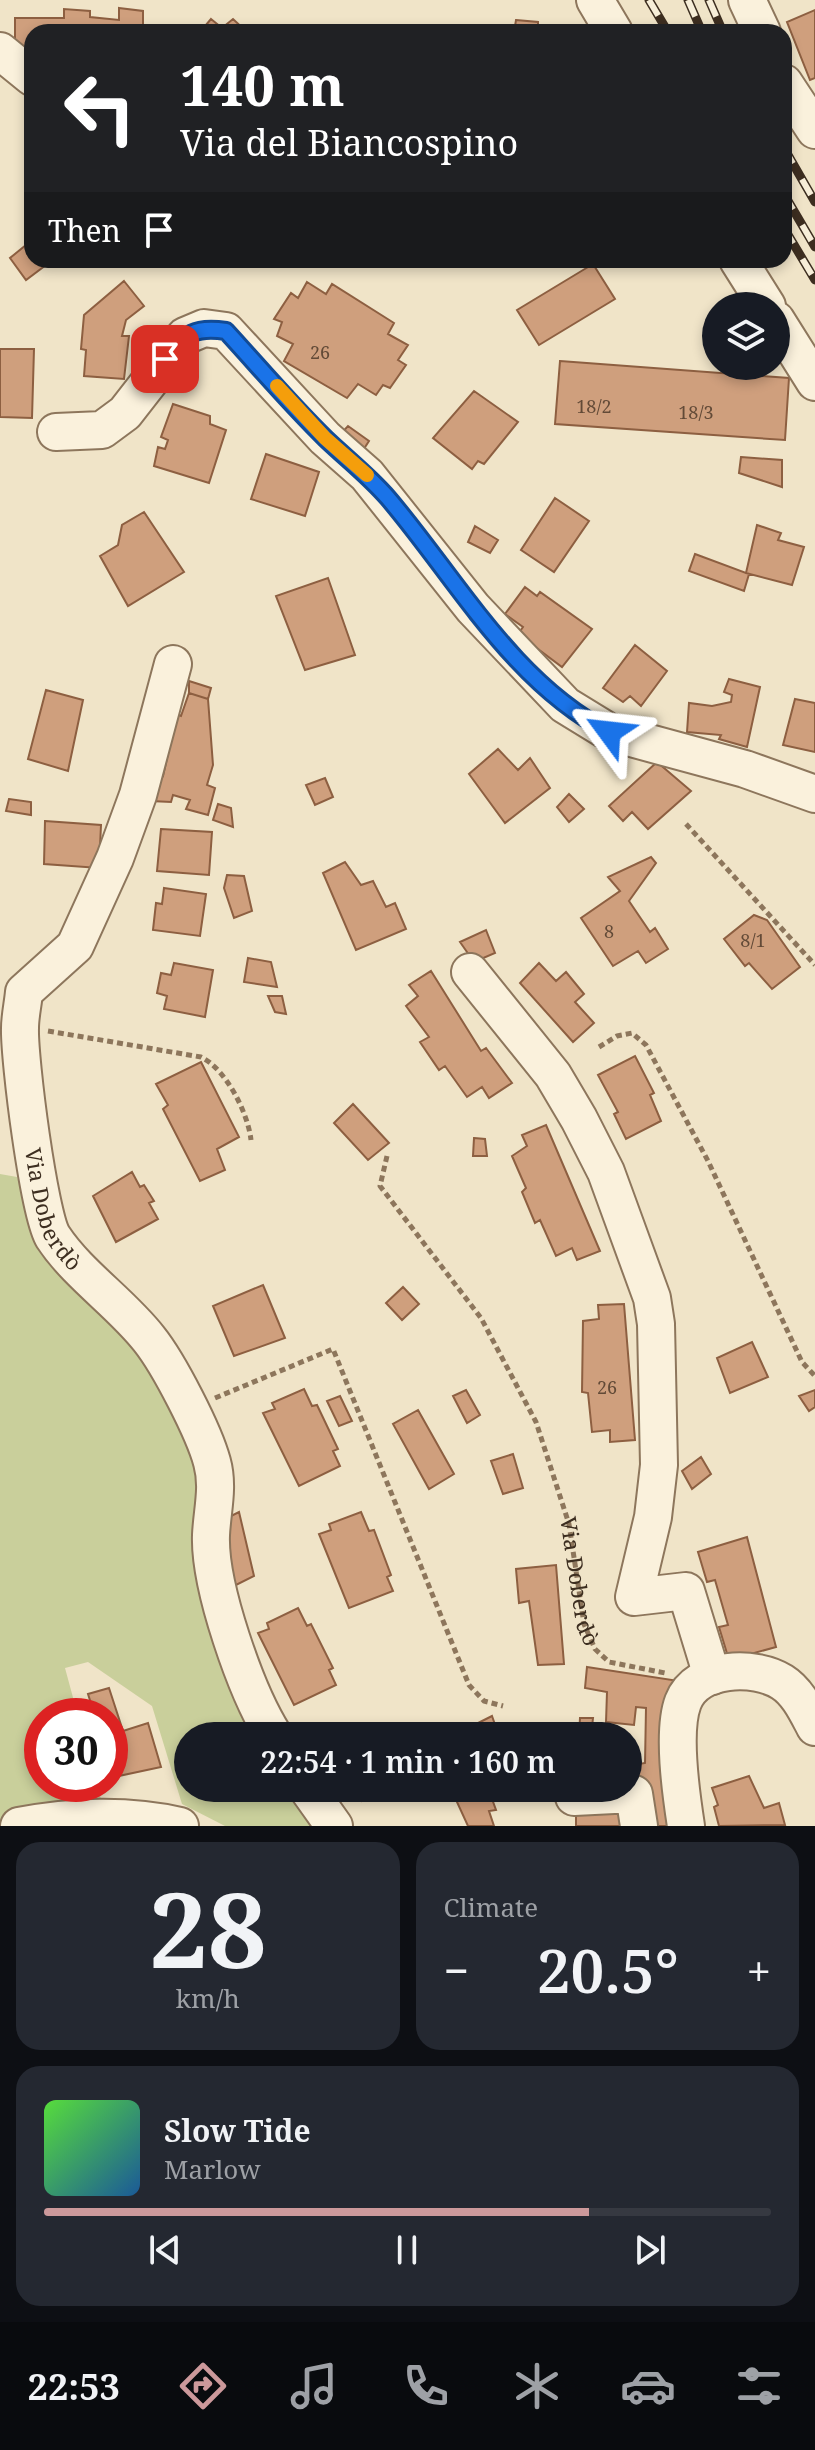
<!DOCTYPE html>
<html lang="en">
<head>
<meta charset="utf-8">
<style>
	body { margin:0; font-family:"Noto Serif",serif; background:#242831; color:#f1f3f6; height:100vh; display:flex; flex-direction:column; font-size:30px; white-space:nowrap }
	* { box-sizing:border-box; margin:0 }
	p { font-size:26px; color:#9ea1a6 }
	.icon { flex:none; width:44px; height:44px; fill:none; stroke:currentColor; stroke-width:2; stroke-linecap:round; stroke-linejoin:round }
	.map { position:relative; height:1826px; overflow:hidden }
	.sheet { display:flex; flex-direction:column; gap:16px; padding:16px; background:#0d0f14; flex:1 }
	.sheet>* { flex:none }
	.hud { position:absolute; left:24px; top:24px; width:768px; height:244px; border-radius:24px; box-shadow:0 4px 12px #0003; background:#202124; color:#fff; overflow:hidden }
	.buttons { position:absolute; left:702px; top:292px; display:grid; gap:16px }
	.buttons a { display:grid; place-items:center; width:88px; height:88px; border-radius:50%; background:#171b24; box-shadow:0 4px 12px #0003; font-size:40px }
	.speed { position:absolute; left:24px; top:1698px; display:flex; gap:16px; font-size:40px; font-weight:700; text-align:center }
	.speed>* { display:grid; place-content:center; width:104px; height:104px; border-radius:50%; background:#171b24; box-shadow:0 4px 12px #0003; line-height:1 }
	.speed .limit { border:12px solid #d22; background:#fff; color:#111 }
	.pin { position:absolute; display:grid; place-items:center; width:68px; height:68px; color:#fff; margin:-34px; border-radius:16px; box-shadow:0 4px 12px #0006 }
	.me { position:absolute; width:88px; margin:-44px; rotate:300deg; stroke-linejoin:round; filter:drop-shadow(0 0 6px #0008) }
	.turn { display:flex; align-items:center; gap:28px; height:168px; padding:0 24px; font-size:36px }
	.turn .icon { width:104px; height:104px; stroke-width:2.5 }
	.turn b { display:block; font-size:56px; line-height:68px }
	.then { display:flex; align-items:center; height:76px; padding:0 24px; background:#0003; gap:16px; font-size:30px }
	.big { font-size:60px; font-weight:600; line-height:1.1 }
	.sheet .card { flex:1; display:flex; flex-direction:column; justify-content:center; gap:12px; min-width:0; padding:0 28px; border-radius:24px; background:#242831 }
	.sheet .dial { align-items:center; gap:0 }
	.dial b { font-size:104px; line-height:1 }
	.song { display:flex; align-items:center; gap:24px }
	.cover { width:96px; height:96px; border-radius:12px; background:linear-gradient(135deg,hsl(110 70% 55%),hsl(210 70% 35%)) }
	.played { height:8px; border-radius:4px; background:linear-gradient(90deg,#cc999b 75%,#363941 75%) }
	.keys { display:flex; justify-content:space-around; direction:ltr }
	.heat { display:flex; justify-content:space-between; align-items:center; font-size:44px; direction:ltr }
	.sheet .tiles { flex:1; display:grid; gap:16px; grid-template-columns:1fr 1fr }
	.card:last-child { grid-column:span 2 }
	.trip { position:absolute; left:174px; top:1722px; width:468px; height:80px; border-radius:40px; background:#171b24; box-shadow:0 4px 12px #0003; font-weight:600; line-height:80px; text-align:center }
	.dock { display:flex; height:128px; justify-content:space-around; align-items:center; background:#090b0e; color:#9ea1a6 }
	.dock .icon { width:56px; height:56px }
	.dock .on { color:#cc999b }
	.dock b { font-size:36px; color:#f1f3f6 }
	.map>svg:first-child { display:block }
</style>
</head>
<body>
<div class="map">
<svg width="815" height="1826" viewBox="0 0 815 1826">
	<rect width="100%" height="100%" fill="#f0e4c8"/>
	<path fill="#c9cf9b" d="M0,1174L17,1177L32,1220L141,1345L198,1443L267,1736H188V1788H296L320,1826H225L182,1804L152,1706L88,1662L65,1668L78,1716H42V1784H97L103,1807L0,1819Z"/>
	<path fill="#cf9f7d" stroke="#8d5f41" stroke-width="2" d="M119,8L143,11V32H32V48H15V18H64V9L90,11V17L119,20Z
		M815,10V78L810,80L787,22Z
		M211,19L222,28L233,19L247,32H200Z
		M516,20L538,22V27L582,32H514Z
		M32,240V260L50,262L26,280L10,258Z
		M593,264L615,299L539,345L517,310Z
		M124,281L144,306L126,320L122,336H129L124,379L84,376L86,350L81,349L84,315Z
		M307,282L326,294L332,284L394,323L388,334L408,345L398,360L406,365L390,388L383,385L376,395L358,384L347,398L284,361L293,344L277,336L282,322L274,319L291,293L298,298Z
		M0,349H34L32,418L0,417Z
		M560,361L789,378L785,440L555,424Z
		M474,391L518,422L484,464L478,461L472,469L433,438Z
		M173,404L210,416V424L226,430L209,483L154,466L158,447L165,449L168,440L161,437Z
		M348,426L369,441L358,458L337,438Z
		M266,454L319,472L305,516L251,499Z
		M741,457L782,460V487L739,473Z
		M555,498L589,521L554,572L521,550Z
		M144,512L184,572L128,606L100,556L118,545L122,525Z
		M757,525L781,533L778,540L804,547L792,585L746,573Z
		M475,526L498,540L490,553L468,542Z
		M695,554L749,574L744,591L689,571Z
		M328,578L355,655L305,670L276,596Z
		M525,587L537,596L540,592L592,629L562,667L518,634L523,627L505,614Z
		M635,645L667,671L641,706L630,696L623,702L603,688Z
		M729,679L760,687L747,747L719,739L721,735L687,732L689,703L712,706L731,702L732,695L724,692Z
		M189,681L211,688L208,699L189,693Z
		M46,690L83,700L68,771L28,759Z
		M189,693L208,699L213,765L207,785L215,788L208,815L186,809L190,800L173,795L171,802L151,801L159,774L163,776L172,736L170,712L181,716Z
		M795,699L815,703V752L783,745Z
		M498,749L518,770L530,758L550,788L505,823L469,774Z
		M657,762L691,791L648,829L632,812L623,821L609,806Z
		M325,778L333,797L315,805L306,785Z
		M569,794L584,809L569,822L557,807Z
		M9,799L31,802V815L6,811Z
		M218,804L231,808L233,827L213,820Z
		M45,821L101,825L99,868L44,864Z
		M161,829L212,832L209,875L157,871Z
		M651,857L656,863L629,901L650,932L655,928L668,949L646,963L638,951L613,966L581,918L620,891L608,877Z
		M345,862L361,885L373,881L386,907L395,903L406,929L356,950L323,873Z
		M227,875L244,876L252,911L234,918L224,888Z
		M164,888L206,894L200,936L153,930L156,903L162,904Z
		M754,915L767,920L800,967L772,989L749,963L745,966L724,939Z
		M486,930L495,953L474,962L460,942Z
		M248,958L271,962L277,987L244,982Z
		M174,963L213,970L205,1017L164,1009L167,996L157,993L161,973L171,975Z
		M539,963L556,981L566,972L584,994L575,1002L594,1023L573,1042L520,983Z
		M431,971L481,1051L486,1048L512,1083L489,1098L482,1087L467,1097L445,1066L439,1070L420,1042L429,1037L406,1006L418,996L409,985Z
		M268,996H282L286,1014L275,1012Z
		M635,1056L654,1093L650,1095L661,1121L626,1139L614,1114L618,1112L598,1075Z
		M201,1062L239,1137L217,1149L225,1170L200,1181L163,1109L168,1105L156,1084Z
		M353,1104L389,1143L368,1160L334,1123Z
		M546,1125L600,1251L577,1260L572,1248L556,1256L540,1220L535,1223L522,1192L526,1188L512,1156L527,1146L522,1135Z
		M474,1138L485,1139L487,1156H473Z
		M132,1172L140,1187L144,1185L154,1201L149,1203L158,1219L116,1242L93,1196Z
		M263,1285L285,1338L234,1356L213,1306Z
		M403,1287L419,1304L402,1320L386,1303Z
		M624,1304L635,1440L610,1442V1430L592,1432L588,1393L582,1392L583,1321L599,1319L598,1305Z
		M752,1342L768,1377L730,1393L717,1358Z
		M304,1389L312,1406L317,1405L338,1449L333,1451L340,1466L299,1486L263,1413L275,1409L272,1403Z
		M466,1390L480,1415L467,1423L453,1396Z
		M815,1390V1407L809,1411L799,1396Z
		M340,1396L352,1421L339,1426L327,1401Z
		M418,1410L454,1474L429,1489L393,1424Z
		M513,1454L523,1488L503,1494L491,1461Z
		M701,1457L711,1474L692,1489L682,1471Z
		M239,1512L254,1576L232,1587L219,1522Z
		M361,1512L369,1531L374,1530L391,1575L387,1577L393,1591L349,1608L319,1534L331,1530L329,1524Z
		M747,1537L776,1647L729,1660L719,1627L728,1625L715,1580L707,1582L698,1552Z
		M556,1565L564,1664L538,1665L529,1601L519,1603L516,1569Z
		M298,1608L307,1626L311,1624L333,1668L329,1670L336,1685L294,1705L258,1633L269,1629L267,1623Z
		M587,1667L679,1681L678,1826H653L630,1786L628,1766L645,1763L646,1708L636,1707L634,1725L606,1722L607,1692L585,1688Z
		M109,1688L123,1731L148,1723L161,1767L114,1777L110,1765V1716H95L88,1694Z
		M492,1716L499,1736H481L476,1724Z
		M580,1718H593L591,1736H579Z
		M749,1776L764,1808L779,1803L785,1825L719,1826L714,1807L718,1805L712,1788Z
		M355,1788H386L362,1801Z
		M445,1788H488L496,1810L489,1811L494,1826H468L452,1791L446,1792Z
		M627,1801L630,1826H576V1805Z"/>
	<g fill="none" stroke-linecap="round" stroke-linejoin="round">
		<g stroke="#8d765c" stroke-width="40">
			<g id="minor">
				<path d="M595,0L614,32"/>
				<path d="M747,0L762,32"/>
				<path d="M0,51L32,77"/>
				<path d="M784,83L815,130"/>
				<path d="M738,260L767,306"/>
				<path d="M776,320L815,382"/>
				<path d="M56,432L102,430L125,413L185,336L204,328L226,331L325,438L367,475L473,608L565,705L609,732L745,769L815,794"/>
				<path id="s2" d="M173,664L138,795L115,858L75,946L24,992C23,1004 20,1016 20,1028C19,1059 39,1215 53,1237C78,1275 121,1303 149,1339C169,1364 204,1432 212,1462C219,1487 212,1511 211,1535C209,1586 246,1692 274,1736"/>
				<path d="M470,972L553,1075L579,1119L606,1172L652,1298L656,1324L659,1465L653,1517L634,1597L686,1591L712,1676"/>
				<path d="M307,1788L334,1826"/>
				<path d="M574,1797L634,1794L639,1826"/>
				<path d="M19,1826C71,1816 129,1814 180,1826"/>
				<path d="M686,1826C681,1794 672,1731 683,1702C697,1666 755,1665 782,1682C798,1692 807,1712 815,1727"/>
			</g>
		</g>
		<g stroke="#8d765c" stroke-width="5" stroke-dasharray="6 4" stroke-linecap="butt">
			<path d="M686,824L815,965"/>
			<path d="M48,1031L201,1057C226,1069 248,1113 251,1140"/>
			<path d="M599,1047L617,1036L632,1033L646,1045L708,1161L802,1362L815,1376"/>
			<path id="s1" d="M387,1156L380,1186L481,1318L536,1422L569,1524L584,1624L595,1649L609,1662L665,1673"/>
			<path d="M215,1398L333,1349L469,1685L484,1701L503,1706"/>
		</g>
		<use href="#minor" stroke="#faf1dc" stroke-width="36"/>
		<g stroke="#3d2e20" stroke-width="9">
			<path id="rail" d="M649,0L668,32
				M688,0L702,32
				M709,0L723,32
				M784,148L815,202
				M784,194L815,247
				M784,228L815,280"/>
		</g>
		<use href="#rail" stroke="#f7eed8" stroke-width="6" stroke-dasharray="18" stroke-linecap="butt"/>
	</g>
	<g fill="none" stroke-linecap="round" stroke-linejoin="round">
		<g stroke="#114b97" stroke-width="20">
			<path id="route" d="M165,359C186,335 192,326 226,331C259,367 291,405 326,439C347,459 369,476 388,498C456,578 513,683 609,732"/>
		</g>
		<use href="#route" stroke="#1a73e8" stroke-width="14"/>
		<path stroke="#f59e0b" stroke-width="14" d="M277,386L325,438L367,475"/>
	</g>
	<g text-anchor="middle" stroke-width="8" stroke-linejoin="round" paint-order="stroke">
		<g font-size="18" fill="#624a37">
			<text x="320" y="359">26</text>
			<text x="594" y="413">18/2</text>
			<text x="696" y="419">18/3</text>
			<text x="609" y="938">8</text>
			<text x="753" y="947">8/1</text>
			<text x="607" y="1394">26</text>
		</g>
		<g font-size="22" fill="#3d2e20" stroke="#f7eed8">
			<text dy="8" stroke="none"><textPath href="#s2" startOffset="590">Via Doberdò</textPath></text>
			<text dy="8" stroke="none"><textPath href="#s1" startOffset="480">Via Doberdò</textPath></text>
		</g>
	</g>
</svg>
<div class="buttons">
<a><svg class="icon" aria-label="layers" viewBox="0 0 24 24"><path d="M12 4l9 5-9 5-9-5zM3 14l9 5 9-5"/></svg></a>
</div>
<div class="speed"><div class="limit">30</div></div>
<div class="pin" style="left:165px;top:359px;background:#d93025"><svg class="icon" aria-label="arrive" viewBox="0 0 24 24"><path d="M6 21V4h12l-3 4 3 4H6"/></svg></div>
<svg class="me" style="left:609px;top:732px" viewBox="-20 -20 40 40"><path d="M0-17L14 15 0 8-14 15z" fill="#1a73e8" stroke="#fff" stroke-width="4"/></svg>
<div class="trip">22:54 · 1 min · 160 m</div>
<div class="hud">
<div class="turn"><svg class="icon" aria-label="left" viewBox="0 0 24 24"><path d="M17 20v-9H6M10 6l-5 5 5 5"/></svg><div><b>140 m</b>Via del Biancospino</div></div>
<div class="then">Then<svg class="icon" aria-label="arrive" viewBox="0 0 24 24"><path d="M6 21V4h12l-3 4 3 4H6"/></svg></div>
</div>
</div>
<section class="sheet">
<div class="tiles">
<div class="card dial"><b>28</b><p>km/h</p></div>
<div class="card"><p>Climate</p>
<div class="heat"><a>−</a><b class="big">20.5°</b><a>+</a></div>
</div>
<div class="card">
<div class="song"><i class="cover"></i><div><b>Slow Tide</b><p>Marlow</p></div></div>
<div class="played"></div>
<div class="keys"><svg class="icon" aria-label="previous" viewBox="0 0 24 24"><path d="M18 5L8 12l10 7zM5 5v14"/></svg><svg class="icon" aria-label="pause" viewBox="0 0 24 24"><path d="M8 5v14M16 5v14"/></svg><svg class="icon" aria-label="next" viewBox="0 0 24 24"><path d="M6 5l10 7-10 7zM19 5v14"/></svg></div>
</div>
</div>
</section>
<nav class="dock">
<b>22:53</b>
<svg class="icon on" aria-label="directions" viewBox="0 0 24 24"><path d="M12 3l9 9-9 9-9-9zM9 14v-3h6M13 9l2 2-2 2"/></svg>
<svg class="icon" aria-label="music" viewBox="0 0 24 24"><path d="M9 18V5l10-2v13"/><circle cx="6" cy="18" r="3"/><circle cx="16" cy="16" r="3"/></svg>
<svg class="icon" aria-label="phone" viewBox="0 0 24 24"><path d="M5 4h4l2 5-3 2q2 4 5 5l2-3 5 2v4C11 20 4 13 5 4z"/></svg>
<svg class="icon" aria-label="climate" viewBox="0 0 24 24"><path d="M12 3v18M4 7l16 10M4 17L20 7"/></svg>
<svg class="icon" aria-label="car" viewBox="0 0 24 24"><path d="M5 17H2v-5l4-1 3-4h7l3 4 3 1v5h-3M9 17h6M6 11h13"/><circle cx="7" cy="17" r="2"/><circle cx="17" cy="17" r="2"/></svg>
<svg class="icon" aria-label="filters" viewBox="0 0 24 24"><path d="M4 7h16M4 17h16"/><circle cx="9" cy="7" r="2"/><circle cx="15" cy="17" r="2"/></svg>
</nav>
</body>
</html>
